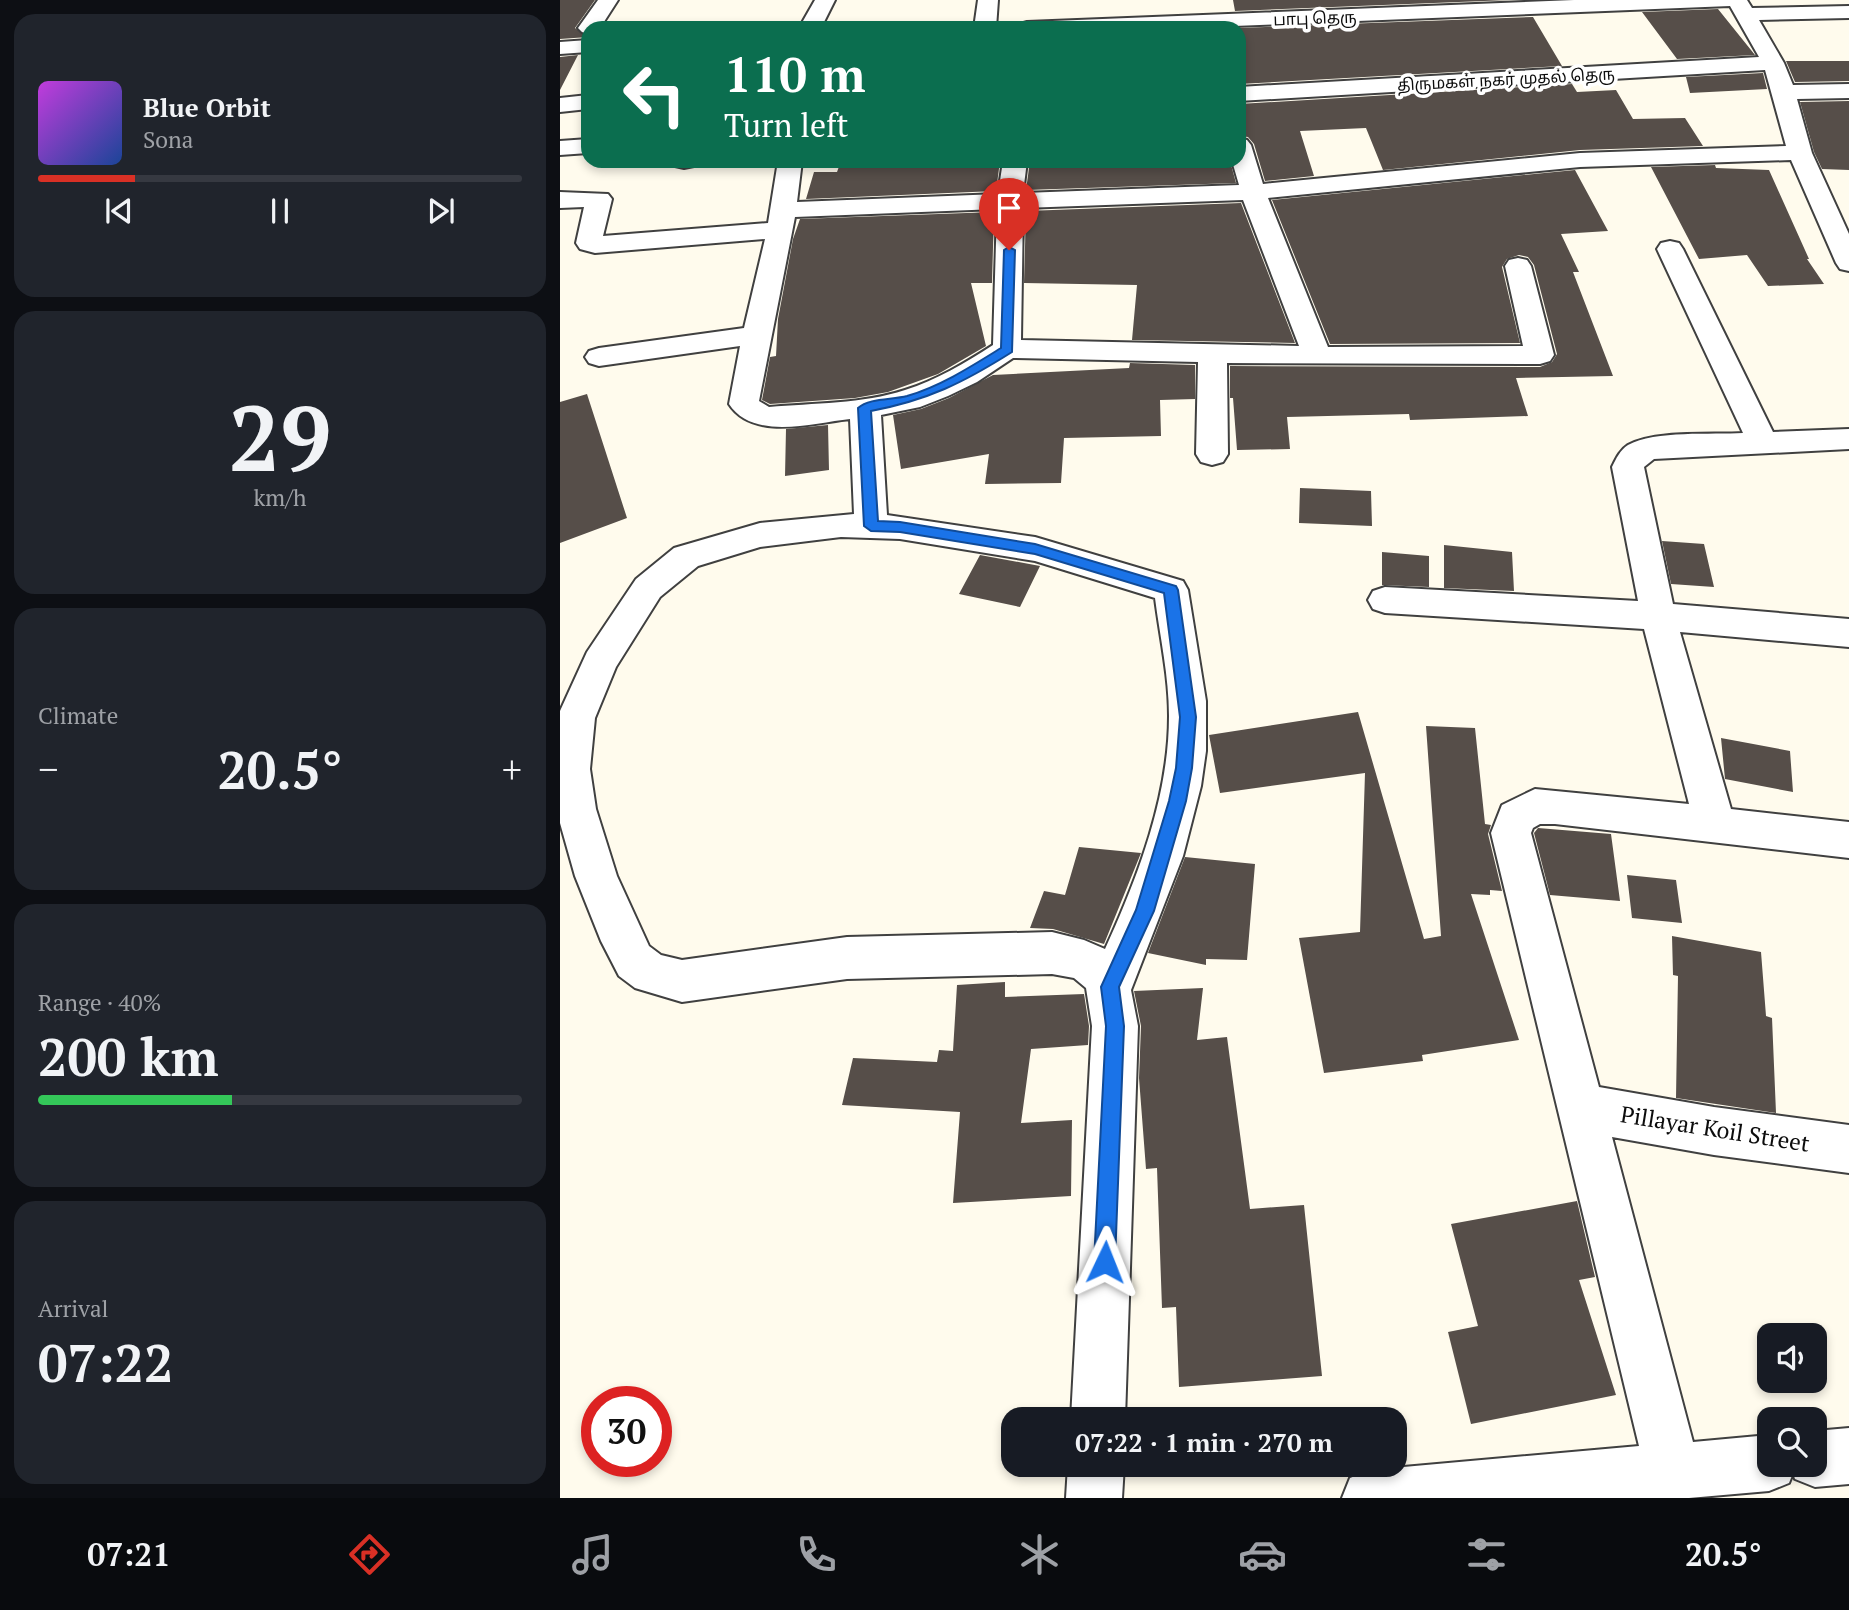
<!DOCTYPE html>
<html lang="en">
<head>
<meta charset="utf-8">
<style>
	body { margin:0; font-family:"PT Serif","Noto Sans Tamil",serif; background:#20242c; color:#f1f3f6; height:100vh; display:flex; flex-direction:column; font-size:26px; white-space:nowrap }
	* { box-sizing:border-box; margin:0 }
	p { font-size:23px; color:#9ea1a6 }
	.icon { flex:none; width:38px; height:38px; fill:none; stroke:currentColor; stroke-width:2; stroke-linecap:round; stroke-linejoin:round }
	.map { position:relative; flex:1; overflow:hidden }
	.panel { display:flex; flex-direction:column; gap:14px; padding:14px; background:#0d0f14; width:560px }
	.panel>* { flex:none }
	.hud { position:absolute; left:21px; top:21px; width:665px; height:147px; border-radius:21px; box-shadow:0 4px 10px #0003; background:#0b6e4f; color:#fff; overflow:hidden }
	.fabs { position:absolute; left:1197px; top:1323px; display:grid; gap:14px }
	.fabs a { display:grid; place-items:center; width:70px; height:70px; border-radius:14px; background:#171b24; box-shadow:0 4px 10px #0003; font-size:35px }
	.speed { position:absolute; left:21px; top:1386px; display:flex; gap:14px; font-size:35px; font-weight:700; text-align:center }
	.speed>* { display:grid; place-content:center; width:91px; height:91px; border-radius:50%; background:#171b24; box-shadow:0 4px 10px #0003; line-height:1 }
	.speed .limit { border:10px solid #d22; background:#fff; color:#111 }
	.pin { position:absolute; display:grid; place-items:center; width:60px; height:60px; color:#fff; margin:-72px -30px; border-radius:50% 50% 50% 0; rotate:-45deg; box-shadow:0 0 7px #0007 }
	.pin .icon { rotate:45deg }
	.me { position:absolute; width:77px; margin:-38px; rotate:2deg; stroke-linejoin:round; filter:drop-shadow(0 0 5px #0008) }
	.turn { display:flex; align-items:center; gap:24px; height:147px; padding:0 28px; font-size:32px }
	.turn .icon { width:91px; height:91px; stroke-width:2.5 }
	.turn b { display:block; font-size:49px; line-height:60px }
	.big { font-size:52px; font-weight:800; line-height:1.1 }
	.panel .card { flex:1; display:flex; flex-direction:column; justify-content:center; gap:10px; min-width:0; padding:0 24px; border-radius:21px; background:#20242c }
	.panel .dial { align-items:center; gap:0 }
	.dial b { font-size:91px; line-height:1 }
	.song { display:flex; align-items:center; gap:21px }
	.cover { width:84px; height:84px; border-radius:10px; background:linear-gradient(135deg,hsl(290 70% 55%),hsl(220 70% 35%)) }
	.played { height:7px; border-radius:4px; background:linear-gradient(90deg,#d93025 20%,#363941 20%) }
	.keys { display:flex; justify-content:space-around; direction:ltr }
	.heat { display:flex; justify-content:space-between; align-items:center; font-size:38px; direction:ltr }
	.charge { height:10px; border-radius:5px; background:linear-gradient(90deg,#34c759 40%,#363941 0) }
	.trip { position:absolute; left:441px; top:1407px; width:406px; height:70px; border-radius:21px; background:#171b24; box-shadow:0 4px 10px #0003; font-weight:800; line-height:70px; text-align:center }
	.menu { display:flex; height:112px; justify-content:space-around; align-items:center; background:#090b0e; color:#9ea1a6 }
	.menu .icon { width:49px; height:49px }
	.menu .on { color:#d93025 }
	.menu b { font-size:32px; color:#f1f3f6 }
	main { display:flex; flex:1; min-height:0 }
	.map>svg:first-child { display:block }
</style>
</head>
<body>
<main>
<section class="panel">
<div class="card">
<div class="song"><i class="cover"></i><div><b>Blue Orbit</b><p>Sona</p></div></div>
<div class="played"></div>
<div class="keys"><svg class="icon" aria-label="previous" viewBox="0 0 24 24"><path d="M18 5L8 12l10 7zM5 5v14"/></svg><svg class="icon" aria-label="pause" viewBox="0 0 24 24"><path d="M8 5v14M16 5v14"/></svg><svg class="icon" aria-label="next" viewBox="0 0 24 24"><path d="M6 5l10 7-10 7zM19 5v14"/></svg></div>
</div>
<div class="card dial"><b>29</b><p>km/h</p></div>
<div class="card"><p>Climate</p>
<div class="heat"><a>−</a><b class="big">20.5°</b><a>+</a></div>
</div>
<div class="card"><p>Range · 40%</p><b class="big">200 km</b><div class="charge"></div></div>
<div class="card"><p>Arrival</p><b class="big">07:22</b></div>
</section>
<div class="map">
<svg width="1289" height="1498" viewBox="0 0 1289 1498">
	<rect width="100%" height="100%" fill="#fffbed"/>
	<path fill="#564e49" d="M0,0H35L15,28L28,37L0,39Z
		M673,0H949L675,11Z
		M1158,9L1195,55L1117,59L1082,12Z
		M973,17L1002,66L679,84V28Z
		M18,55L0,90V57Z
		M1226,61H1289V81L1235,82Z
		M1203,73L1207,89L1130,93L1126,77Z
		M1012,84L1017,92L1056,90L1073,119L1125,118L1143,146L1020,150L823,170L806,128L740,131L754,176L705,181L694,144L688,137L680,136L679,131V104Z
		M1289,101V170L1262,169L1254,152L1240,102Z
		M281,161H440L436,191L246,199L254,172H277Z
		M470,161H670L676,183L466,190Z
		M1155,165L1156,168L1209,170L1249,259H1247L1264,284L1208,286L1187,255L1139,259L1091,167Z
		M1015,170L1048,231L1001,234L1019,272H1013L1053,376L956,378L968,416L850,420L849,414L727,417L730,449L677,450L673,398H670V366L980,367L992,362L997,354L974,265L968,257L959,255L947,259L942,267L960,343L770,344L712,200Z
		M681,203L735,343L572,340L577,285L464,283L466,211Z
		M434,212L432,283H411L426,346L378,374L328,392L295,398L210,404L202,400L210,357L216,356L218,319L233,239L240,219Z
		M570,363L635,365V399L600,400L601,436L504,438L501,483L425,484L429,454L341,469L333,415L361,409L389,398L433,375L569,368Z
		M27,394L67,518L0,543V402Z
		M268,425L269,470L225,476L226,429Z
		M740,488L811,491L812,526L739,523Z
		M1102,541L1144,544L1154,587L1111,584Z
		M884,545L952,552L954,591L884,588Z
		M822,552L869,556V587L822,585Z
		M420,555L480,566L460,607L399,594Z
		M798,712L864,939L881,936L866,726L915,728L925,824L931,825L928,834L942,891L930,890V895L911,894L959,1040L862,1055L863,1061L764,1073L739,938L800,932L805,773L660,793L649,735Z
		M1161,738L1230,751L1233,792L1165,779Z
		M978,828L1051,834L1060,901L990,895L974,833Z
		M519,847L581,853L544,944L493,929L470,928L484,891L505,895Z
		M625,857L695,864L687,960L646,959V965L588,953Z
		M1067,875L1116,880L1122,923L1072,918Z
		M1112,936L1201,952L1206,1016L1212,1018L1216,1113L1116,1098L1118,976L1113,975Z
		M445,982V997L524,994L529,1026L528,1045L471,1049L461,1123L512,1120L511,1196L393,1203L400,1112L282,1105L293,1058L377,1062L379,1050L393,1051L397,985Z
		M643,988L637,1040L667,1037L690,1209L744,1205L762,1376L619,1387L616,1307L602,1308L597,1168L586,1169L579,1078L581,1026L574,991Z
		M1017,1201L1035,1277L1019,1280L1056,1395L911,1424L888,1332L918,1326L891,1224Z"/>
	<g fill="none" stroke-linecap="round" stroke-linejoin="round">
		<g stroke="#404040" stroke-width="4">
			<path id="minor" d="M38,0H58L40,28H28V34L22,32L18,28Z
				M255,0H275L261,28H239Z
				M418,0H438L436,28H414Z
				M1014,0H1187L1192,8L1289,6V18L1199,20L1224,63L1233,85L1289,84V98L1237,99L1252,153L1289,234V271L1280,269L1276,263L1231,160L1020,167L708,198L768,347L963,346L945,266L949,260L958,258L967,260L971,266L994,355L990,361L980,364L667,363L668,454L663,462L652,465L641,462L636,454L638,362L453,358L417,382L388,396L360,407L321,415L327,515L475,537L623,581L628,590L646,701V751L641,786L623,856L571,990L578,1026L565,1419H511L532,1026L526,988L514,978L492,974L287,979L122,1002L75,988L59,976L41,941L15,876L0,823V711L27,652L76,579L114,548L200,523L294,514L290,419C253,423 193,441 169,404L180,346L39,366L29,363L25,357L29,351L39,348L184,328L205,239L35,253L20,249L16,243L24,207L0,208V192L48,194L52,199L43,236L208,223L218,161H242L237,202L438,194L443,161H467L463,193L679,185L672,161H679V138L687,140L691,145L703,184L1020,153L1226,146L1205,70L679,101V87L1199,57L1170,6L624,28H456L460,24L467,22ZM683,200L739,346L461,340L463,208ZM437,209L433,345C405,363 377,380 345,390C303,404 253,403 209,407L199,401L235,217ZM281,537L340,539L475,561L595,598C600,637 609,676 609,716C609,796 578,877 545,949L524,940L492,932L287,937L122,960L101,955L89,946L57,876L36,809L30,769L35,718L56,667L100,597L138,566L200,547Z
				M28,40V52L0,54V42Z
				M28,95V109L0,112V98Z
				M28,139V153L0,155V141Z
				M112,161H137L134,166L124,168L115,166Z
				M1110,241L1119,243L1123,249L1213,432L1289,429V449L1094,459L1084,467L1113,604L1289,619V647L1120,632L1171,809L1289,822V858L995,824H980L973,828L971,833L1039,1087L1154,1107L1289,1125V1173L1154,1155L1052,1137L1133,1442L1209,1435V1465H1255V1431L1289,1428V1484L1255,1487L1235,1479L1233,1473L1229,1483L1209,1491L1129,1498H782L790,1478L810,1470L1079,1446L931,833L942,805L975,789L1129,804L1084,629L825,613L813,609L808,600L813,591L825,587L1078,601L1052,467C1056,459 1060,450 1068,445C1095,430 1152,435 1183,433L1097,249L1101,243Z
				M508,1465H564L562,1498H506Z"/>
		</g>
		<use href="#minor" fill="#fff" fill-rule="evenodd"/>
	</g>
	<path fill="#1a73e8" stroke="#114b97" stroke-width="2" d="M449,247L455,250L452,352C403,383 368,400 311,411L318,521L340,522L475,544L616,586L618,590L636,717L632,768L626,801L594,911L559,987L564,1026L555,1262L552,1269L545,1272L537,1269L534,1262L546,1026L541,987L576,910L609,801L616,768L620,717L604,593L475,554L340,532L311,531L304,526L298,408C309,398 332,400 347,396C381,386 412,366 441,348L444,250Z"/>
	<g text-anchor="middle" stroke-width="7" stroke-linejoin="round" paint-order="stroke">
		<g font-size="16" fill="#0d0d0d" stroke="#fff">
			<text transform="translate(755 18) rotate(-2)" y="6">பாபு தெரு</text>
			<text transform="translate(946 79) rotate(-3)" y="6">திருமகள் நகர் முதல் தெரு</text>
		</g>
		<g font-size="23" fill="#0d0d0d" stroke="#fff">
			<text transform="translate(1155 1129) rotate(9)" y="8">Pillayar Koil Street</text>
		</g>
	</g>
</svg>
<div class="fabs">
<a><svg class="icon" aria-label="sound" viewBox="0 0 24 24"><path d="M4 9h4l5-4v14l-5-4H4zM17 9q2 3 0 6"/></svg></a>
<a><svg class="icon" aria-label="search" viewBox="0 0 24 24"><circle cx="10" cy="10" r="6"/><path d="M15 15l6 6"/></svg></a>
</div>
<div class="speed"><div class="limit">30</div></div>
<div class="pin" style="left:449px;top:250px;background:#d93025"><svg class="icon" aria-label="arrive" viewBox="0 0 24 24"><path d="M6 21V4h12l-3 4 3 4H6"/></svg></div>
<svg class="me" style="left:545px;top:1262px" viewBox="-20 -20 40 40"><path d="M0-17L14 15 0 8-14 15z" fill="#1a73e8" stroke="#fff" stroke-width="4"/></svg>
<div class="trip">07:22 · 1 min · 270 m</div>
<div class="hud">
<div class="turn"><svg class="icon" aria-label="left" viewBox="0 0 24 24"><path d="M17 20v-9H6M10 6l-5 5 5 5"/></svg><div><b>110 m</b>Turn left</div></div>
</div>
</div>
</main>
<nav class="menu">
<b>07:21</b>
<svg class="icon on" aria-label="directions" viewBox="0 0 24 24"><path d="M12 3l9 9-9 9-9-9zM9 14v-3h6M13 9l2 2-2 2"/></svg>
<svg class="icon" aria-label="music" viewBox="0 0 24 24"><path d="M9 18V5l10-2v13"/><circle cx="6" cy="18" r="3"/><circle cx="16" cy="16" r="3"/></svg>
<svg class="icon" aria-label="phone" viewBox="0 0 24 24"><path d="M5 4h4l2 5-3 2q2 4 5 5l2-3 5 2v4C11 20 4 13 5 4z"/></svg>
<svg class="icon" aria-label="climate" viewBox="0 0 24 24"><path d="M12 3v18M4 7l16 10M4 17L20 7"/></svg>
<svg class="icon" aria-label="car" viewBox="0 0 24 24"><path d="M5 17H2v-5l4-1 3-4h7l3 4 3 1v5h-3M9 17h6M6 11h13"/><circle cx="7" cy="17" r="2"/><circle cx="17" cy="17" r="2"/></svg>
<svg class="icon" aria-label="filters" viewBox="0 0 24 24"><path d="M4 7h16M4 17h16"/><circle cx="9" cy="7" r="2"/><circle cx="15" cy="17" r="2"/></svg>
<b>20.5°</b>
</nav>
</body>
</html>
